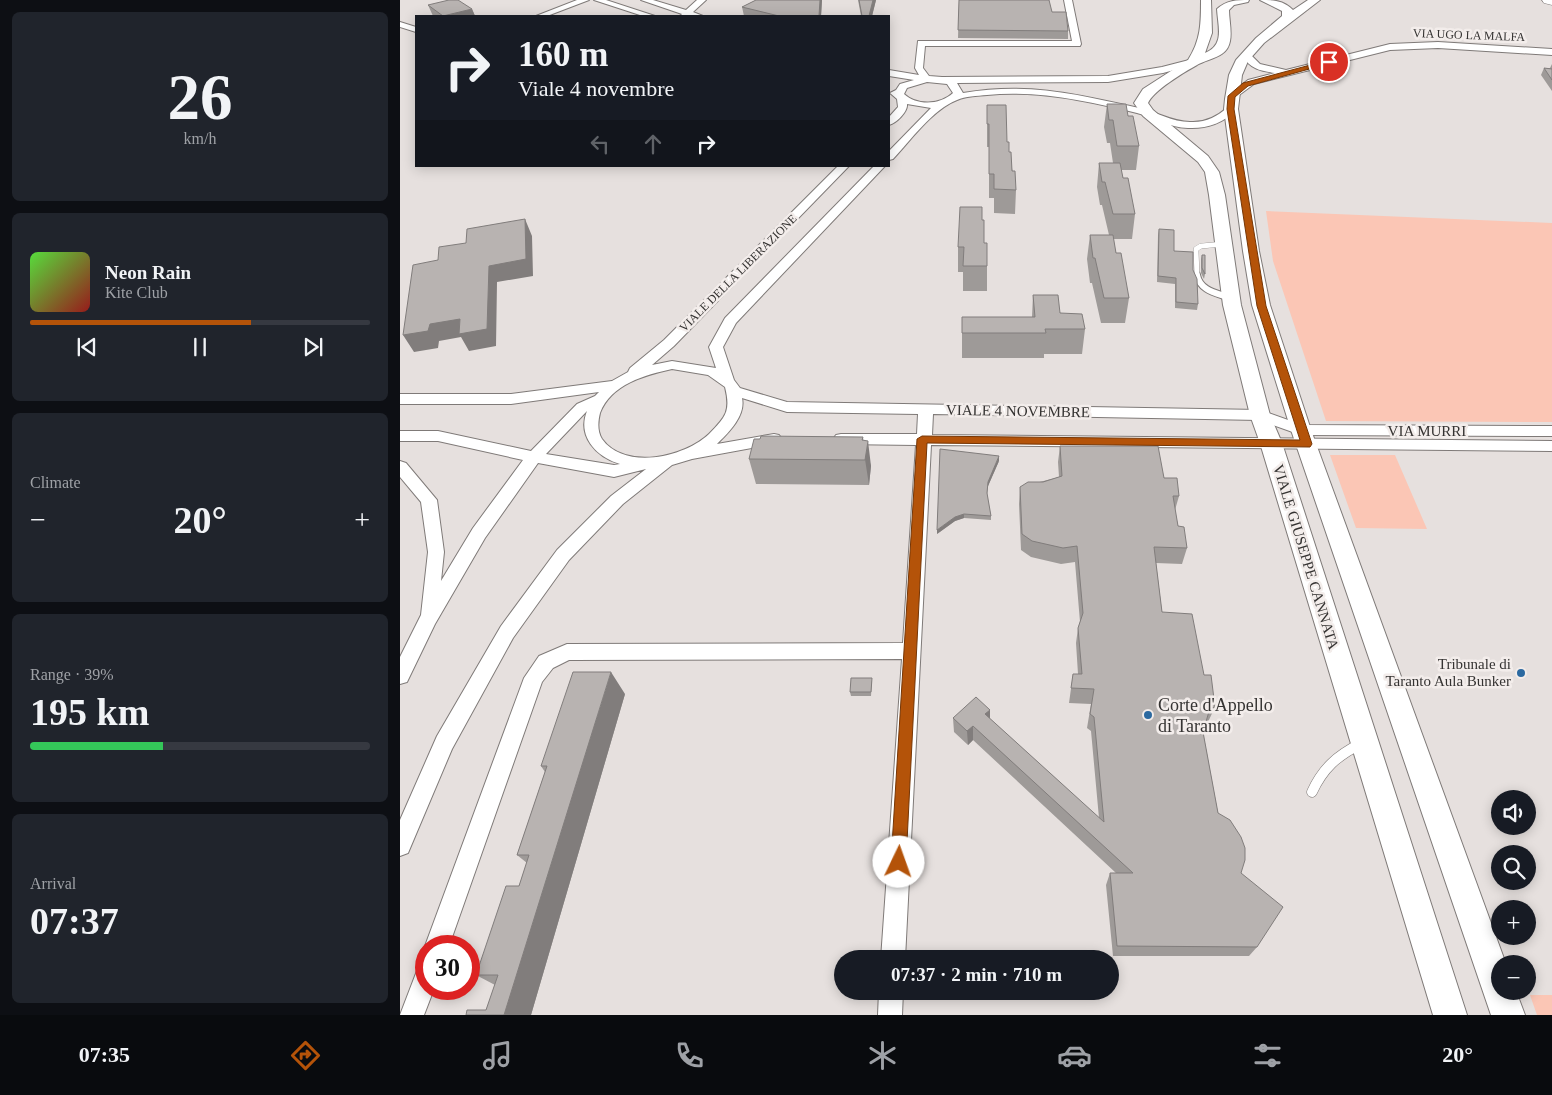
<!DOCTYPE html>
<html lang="en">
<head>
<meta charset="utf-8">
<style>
	body { margin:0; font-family:Georgia,serif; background:#20242c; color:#f1f3f6; height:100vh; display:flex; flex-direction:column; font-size:19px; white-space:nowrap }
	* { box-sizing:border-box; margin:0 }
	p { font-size:16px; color:#9ea1a6 }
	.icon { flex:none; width:28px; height:28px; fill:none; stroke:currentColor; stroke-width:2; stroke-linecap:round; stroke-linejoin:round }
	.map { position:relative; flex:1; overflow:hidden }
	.panel { display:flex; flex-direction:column; gap:12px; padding:12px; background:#0d0f14; width:400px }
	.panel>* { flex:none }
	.guide { position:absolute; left:15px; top:15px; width:475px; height:152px; border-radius:0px; box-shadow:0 2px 12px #0003; background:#171b24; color:#f1f3f6; overflow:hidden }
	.tools { position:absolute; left:1091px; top:790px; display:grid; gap:10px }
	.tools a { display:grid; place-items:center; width:45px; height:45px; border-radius:50%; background:#171b24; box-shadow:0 2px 12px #0003; font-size:25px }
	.speed { position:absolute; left:15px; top:935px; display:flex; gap:10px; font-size:25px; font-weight:700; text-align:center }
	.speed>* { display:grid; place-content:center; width:65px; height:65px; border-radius:50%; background:#171b24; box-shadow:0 2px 12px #0003; line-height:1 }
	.speed .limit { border:8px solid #d22; background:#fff; color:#111 }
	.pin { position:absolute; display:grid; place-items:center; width:42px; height:42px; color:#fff; margin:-21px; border:2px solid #fff; border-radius:50%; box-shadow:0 1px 5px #0007 }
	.me { position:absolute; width:55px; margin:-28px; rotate:3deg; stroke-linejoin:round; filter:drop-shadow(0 0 4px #0008) }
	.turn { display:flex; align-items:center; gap:18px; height:105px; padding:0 20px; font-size:22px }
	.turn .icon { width:65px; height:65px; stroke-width:2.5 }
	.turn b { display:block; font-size:35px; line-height:42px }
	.lanes { display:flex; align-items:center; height:48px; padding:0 20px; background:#0003; justify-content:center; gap:25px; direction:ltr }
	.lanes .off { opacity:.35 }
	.big { font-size:38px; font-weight:700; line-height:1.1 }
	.panel .tile { flex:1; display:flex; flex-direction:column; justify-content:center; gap:8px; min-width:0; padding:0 18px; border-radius:8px; background:#20242c }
	.panel .dial { align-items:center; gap:0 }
	.dial b { font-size:65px; line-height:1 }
	.song { display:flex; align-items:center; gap:15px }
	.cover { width:60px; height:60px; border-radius:8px; background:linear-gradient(135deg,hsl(110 70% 55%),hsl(0 70% 35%)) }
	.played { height:5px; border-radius:2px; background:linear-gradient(90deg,#b45309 65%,#363941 65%) }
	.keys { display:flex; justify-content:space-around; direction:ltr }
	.heat { display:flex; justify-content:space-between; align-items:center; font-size:28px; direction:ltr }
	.charge { height:8px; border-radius:4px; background:linear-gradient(90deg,#34c759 39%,#363941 0) }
	.trip { position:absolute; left:434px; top:950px; width:285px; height:50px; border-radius:25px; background:#171b24; box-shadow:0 2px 12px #0003; font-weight:700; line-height:50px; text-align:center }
	.tab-bar { display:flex; height:80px; justify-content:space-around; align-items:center; background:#090b0e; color:#9ea1a6 }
	.tab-bar .icon { width:35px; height:35px }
	.tab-bar .on { color:#b45309 }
	.tab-bar b { font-size:22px; color:#f1f3f6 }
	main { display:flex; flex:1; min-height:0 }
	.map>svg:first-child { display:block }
</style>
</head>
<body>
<main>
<section class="panel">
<div class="tile dial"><b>26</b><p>km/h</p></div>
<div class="tile">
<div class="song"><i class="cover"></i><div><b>Neon Rain</b><p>Kite Club</p></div></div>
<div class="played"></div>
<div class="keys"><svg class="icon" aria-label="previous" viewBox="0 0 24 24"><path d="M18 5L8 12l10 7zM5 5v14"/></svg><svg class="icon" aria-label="pause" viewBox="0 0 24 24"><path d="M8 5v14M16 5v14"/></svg><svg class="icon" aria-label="next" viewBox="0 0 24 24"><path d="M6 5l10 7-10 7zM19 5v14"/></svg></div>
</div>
<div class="tile"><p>Climate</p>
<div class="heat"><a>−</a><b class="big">20°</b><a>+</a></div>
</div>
<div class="tile"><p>Range · 39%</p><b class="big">195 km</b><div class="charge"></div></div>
<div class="tile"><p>Arrival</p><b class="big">07:37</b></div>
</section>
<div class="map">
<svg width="1152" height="1015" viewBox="0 0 1152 1015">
	<rect width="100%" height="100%" fill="#e6e0de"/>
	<path fill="#fbc6b5" d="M866,211L1152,223V422L926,421L873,261Z
		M930,455H995L1027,529L956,528Z
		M1130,995H1152V1015H1137Z"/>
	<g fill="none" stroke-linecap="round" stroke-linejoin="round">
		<g stroke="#7f7a78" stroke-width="5.5">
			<path id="lane-far2" d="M797,276L796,249L801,246L824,244"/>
		</g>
		<g stroke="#7f7a78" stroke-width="8">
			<path id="lane-far1" d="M797,275C800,291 817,293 830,298"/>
		</g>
		<g stroke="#7f7a78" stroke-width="11">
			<path id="lane" d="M912,792C923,768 937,756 960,744"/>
		</g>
		<g stroke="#7f7a78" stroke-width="2">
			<path id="street" d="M177,0H189L147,16H136Z
				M194,0H206L255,16H243Z
				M241,0H253L286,10L297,0H306L293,12L303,16H280L282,14Z
				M664,0H672L681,44L680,46H525L523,68L529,76L542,77L708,76L762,67L793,59L797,62L796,64L763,73L708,82L557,83L563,93C628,82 676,94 739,108C757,112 772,122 790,122C805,123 817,117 828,107H834L836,109C825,123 806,129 788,128C770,128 755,118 737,113C687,101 638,90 587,95C577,96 565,96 557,100C533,109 510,141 493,159L489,160V151L531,108L507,104C508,112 496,123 489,125V117L498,107L497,99L490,93L496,90L500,84L514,80L489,76V70L519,75L515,68L518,41H672ZM527,82L547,84L553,93C540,105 517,106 504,94L507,88Z
				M0,22L16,27V32L0,27Z
				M1038,42L1152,49V55L1038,48L990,50L854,84L835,98L832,99L827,96L848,80L875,73C861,71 850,69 843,56L844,54H850L860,64L886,70L990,44Z
				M438,166H449L274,346L252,365L272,361L316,368L309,347L325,318L474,166H485L336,323L323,347L334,380L340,388L387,402L860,410L902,425L1152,426V436L901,435L859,420L533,414L532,435L1152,441V451L531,445L505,959H481L502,659L169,660L153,668L142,682L49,946H26V948L25,946L124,678L139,656L167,644L503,643L516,445L441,444L436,443L433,439L436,435L441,434H517L518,414L387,412L342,398C346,416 328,433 317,444L374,434L379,435L382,439L379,443L292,459L272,465L223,504L169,560L113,638L52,749L8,853L0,856V820L37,736L101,626L157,550L211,496L246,469L214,477L138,463L85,538L35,624L7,682L0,684V657L21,615L28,552L21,502L0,477V461L6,463L37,500L44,552L41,581L73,528L123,460L38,441H0V431H38L131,451L177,404L195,396L199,392L111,404H0V394H111L212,381L228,372L230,368L264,340ZM272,369L308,375L325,387C331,411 326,417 309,434C285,457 225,471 202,439C197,431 198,421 200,413C211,384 245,375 272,369ZM187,411C177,436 196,457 220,464L214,465L146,454Z
				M26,964V989H34L24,1015H0L18,968Z
				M479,991H503L502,1015H478Z"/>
		</g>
		<g stroke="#7f7a78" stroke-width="2">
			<path id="secondary" d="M801,0H811L812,33L805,53C825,45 818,27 817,9C827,0 836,0 849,0L848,2L834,5L829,10C829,19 832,32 830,41C827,58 809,58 797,65C784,72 753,91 748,103L753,110L808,156L819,172L825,195L841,305L870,415L882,443L1067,1015H1033L860,443L850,415L823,305L809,195L805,172L798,162L743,116L734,103L743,89L788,60C801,40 801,23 801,0Z
				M860,0C873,0 883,0 893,10L908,0H920L864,43L848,61L842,75L838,109L859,251L870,305L911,430L1106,964H1100V991H1116L1125,1015H1091L891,430L852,305L843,251L824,109L825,99L829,75L836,60L856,38L882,16V11Z"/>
		</g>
		<g stroke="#7f7a78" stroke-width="1">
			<path id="highway" d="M1142,0H1152V5L1144,3Z"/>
		</g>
		<use href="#lane-far2" stroke="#fff" stroke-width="5"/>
		<use href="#lane-far1" stroke="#fff" stroke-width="6"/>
		<use href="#lane" stroke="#fff" stroke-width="10"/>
		<use href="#street" fill="#fff" fill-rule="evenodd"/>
		<use href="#secondary" fill="#fff" fill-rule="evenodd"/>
		<use href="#highway" fill="#fff" fill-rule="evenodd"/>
	</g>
	<path fill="#9e9a98" d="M356,0H422L421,16H344L342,7Z
		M458,0H476L472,16H461Z
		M559,0L652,12L668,31V39L558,38Z
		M28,5L72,9L75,16H33Z
		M1152,64V91L1141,75L1144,68H1151H1150Z
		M707,104L728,116L739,146L736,170H721L723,178L735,214L732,239H713L716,253L729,298L725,323H701L692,283H690L687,259L690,235H709L702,205H700L697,187L699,163H713L710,143H707L704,127Z
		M587,105L607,142L609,152L616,190L615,214L594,213V198H589V147H587Z
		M582,220L584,243H587V291H563V272H558V247Z
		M759,229L774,251L793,270L798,304L797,310L775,308V284L757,282L758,235Z
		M802,255L805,274L804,279L801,273V259Z
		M633,295L685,329L682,354H644V358H562V333L632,317Z
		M463,441L471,466L469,485L356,484L349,459Z
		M660,446L764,478L779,496L775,510L778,526L787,548L782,564L756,563L762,612L804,675L815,707L808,722H806L803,732L818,813L841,873L857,947L849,956H713L706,885L710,873H716L573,740L568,745L554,732L553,718L590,710V719L699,818L691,731L687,728L691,704L669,703L673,674H678L676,643L678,628L680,622L675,562L661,564L631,557L621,550L619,504L620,487L659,477L658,462Z
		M599,461L588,486L587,495L591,516V520L564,518L555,521L537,534Z
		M472,681L471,696H451L450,692Z
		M225,694L131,1015H66L86,1010L95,985L76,975L119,886L127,863L117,855L145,772L141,766Z"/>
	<path fill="#817d7c" d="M420,0H422L421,16H419Z
		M473,0H476L472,16H469Z
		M72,9L75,16H44Z
		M125,219L132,236L133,276L97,282L96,346L69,351L61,337L39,341L38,348L14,352L3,335L30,324L89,266Z
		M463,437L465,457L468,441L471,466L469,485L462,440Z
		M599,456V461L588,486V482Z
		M564,514V518L555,521L537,534V530L555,517Z
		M211,672L225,694L131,1015H104Z
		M590,710V724L585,714Z
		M573,726V740L568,745L567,731Z"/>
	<path fill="#b8b3b1" stroke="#817d7c" d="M49,0H58L72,9L43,16L28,5Z
		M356,0H420L419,16H379L342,7Z
		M459,0H473L469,16H462Z
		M559,0H649L652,12H666L668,31L558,30Z
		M1144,68L1152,69V80Z
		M707,104H726L728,116H733L739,146H717L713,120H709Z
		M587,105H606L607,142H609V152H611L612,171H615L616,190L594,189V174H589V124H587Z
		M699,163H720L723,178H728L735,214H713L705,182H702Z
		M560,207H582V220H584V243H587V266H563L564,247H558Z
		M125,219L126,259L89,266L87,329L59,334L60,319L30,324L28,331L3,335L13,265L38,260L39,247L66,243L67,229Z
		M759,229L774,230V251L793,252V270L797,279L798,304L776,302V278L758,276Z
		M690,235H713L716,253H721L729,298H704L695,258H693Z
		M802,255H805V274L802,268Z
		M633,295H658L660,313L682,314L685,329H645L646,333H562V317H635Z
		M361,436L463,437L462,440L468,441L465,460L349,459L354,439H360Z
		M660,446H758L764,478H777L779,496H773L778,526L784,527L787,548L754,547L762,612L792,614L804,675H811L815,707L810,708L803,732L818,813L830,820L841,837L845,848V860L841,873L883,907L857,947L717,946L710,873H733L573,726L567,731L553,718L576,697L590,710L585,714L704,822L694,717L690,714L694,689L671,688L673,674H682L678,628L683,613L677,546L663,548L632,541L622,534L620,487L628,482H643L662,476Z
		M540,449L599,456L588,482L587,493L591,516L564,514L555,517L537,530Z
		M173,672H211L104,1015H66L67,1010H86L98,975H76L106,886H119L129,855H117L147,766H141Z
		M451,678H472L471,692H450Z"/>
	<path fill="#b45309" stroke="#753606" d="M929,60H931V63L848,86L835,97L834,109L866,306L912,444L910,447L527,443L506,862L504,868L499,870L493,868L491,862L517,439L522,436L900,440L857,306L827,109L828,96L843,83Z"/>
	<g fill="#2b69a0" stroke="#f3edeb" stroke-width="2">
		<circle cx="1121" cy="673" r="5"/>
		<circle cx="748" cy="715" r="5"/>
	</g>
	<g text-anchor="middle" stroke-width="5" stroke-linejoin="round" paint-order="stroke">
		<g font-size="12" fill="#353332" stroke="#f3edeb">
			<text transform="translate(1069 35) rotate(2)" y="4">VIA UGO LA MALFA</text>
			<text transform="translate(338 273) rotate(-45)" y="4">VIALE DELLA LIBERAZIONE</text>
		</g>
		<g font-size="15" fill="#353332" stroke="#f3edeb">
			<text transform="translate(618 411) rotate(1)" y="5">VIALE 4 NOVEMBRE</text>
			<text x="1027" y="436">VIA MURRI</text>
			<text transform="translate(906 557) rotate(73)" y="5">VIALE GIUSEPPE CANNATA</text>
		</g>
		<g font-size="15" fill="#353332" stroke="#f3edeb" text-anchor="end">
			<text x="1111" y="669">Tribunale di<tspan x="1111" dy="17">Taranto Aula Bunker</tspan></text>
		</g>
		<g font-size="18" fill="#353332" stroke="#f3edeb" text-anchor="start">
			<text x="758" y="711">Corte d'Appello<tspan x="758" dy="21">di Taranto</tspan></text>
		</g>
	</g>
</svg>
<div class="tools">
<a><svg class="icon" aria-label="sound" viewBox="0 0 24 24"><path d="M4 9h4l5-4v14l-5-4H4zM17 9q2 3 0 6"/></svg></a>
<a><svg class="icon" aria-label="search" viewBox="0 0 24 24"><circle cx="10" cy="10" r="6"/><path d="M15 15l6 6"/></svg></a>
<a>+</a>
<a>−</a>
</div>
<div class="speed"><div class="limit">30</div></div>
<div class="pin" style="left:929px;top:62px;background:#d93025"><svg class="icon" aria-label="arrive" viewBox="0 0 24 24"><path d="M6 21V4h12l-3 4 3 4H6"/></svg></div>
<svg class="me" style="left:499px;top:862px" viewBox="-20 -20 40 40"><circle r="19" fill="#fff"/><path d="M0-13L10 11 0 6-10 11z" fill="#b45309"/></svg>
<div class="trip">07:37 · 2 min · 710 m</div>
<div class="guide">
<div class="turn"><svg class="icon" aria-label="right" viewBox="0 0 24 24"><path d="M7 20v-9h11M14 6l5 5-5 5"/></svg><div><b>160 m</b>Viale 4 novembre</div></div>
<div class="lanes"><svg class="icon off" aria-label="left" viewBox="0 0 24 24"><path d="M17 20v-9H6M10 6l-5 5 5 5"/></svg><svg class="icon off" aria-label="ahead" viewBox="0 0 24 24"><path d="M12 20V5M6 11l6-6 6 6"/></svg><svg class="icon" aria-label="right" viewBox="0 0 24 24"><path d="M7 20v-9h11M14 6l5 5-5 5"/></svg></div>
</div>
</div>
</main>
<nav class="tab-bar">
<b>07:35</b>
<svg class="icon on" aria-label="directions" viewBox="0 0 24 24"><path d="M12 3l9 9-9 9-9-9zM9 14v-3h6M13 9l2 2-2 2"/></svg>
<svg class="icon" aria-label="music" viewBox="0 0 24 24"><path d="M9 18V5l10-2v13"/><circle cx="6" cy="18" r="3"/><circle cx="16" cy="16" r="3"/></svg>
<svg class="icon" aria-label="phone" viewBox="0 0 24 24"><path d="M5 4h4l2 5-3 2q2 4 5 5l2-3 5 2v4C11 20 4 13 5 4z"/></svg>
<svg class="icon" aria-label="climate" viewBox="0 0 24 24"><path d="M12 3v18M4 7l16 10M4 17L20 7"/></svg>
<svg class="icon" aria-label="car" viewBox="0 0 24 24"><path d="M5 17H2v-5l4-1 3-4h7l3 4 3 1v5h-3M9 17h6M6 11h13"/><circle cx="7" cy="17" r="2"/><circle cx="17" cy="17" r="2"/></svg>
<svg class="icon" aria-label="filters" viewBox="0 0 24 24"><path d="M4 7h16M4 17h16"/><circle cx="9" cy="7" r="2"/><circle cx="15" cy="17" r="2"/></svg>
<b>20°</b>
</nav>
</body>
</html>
